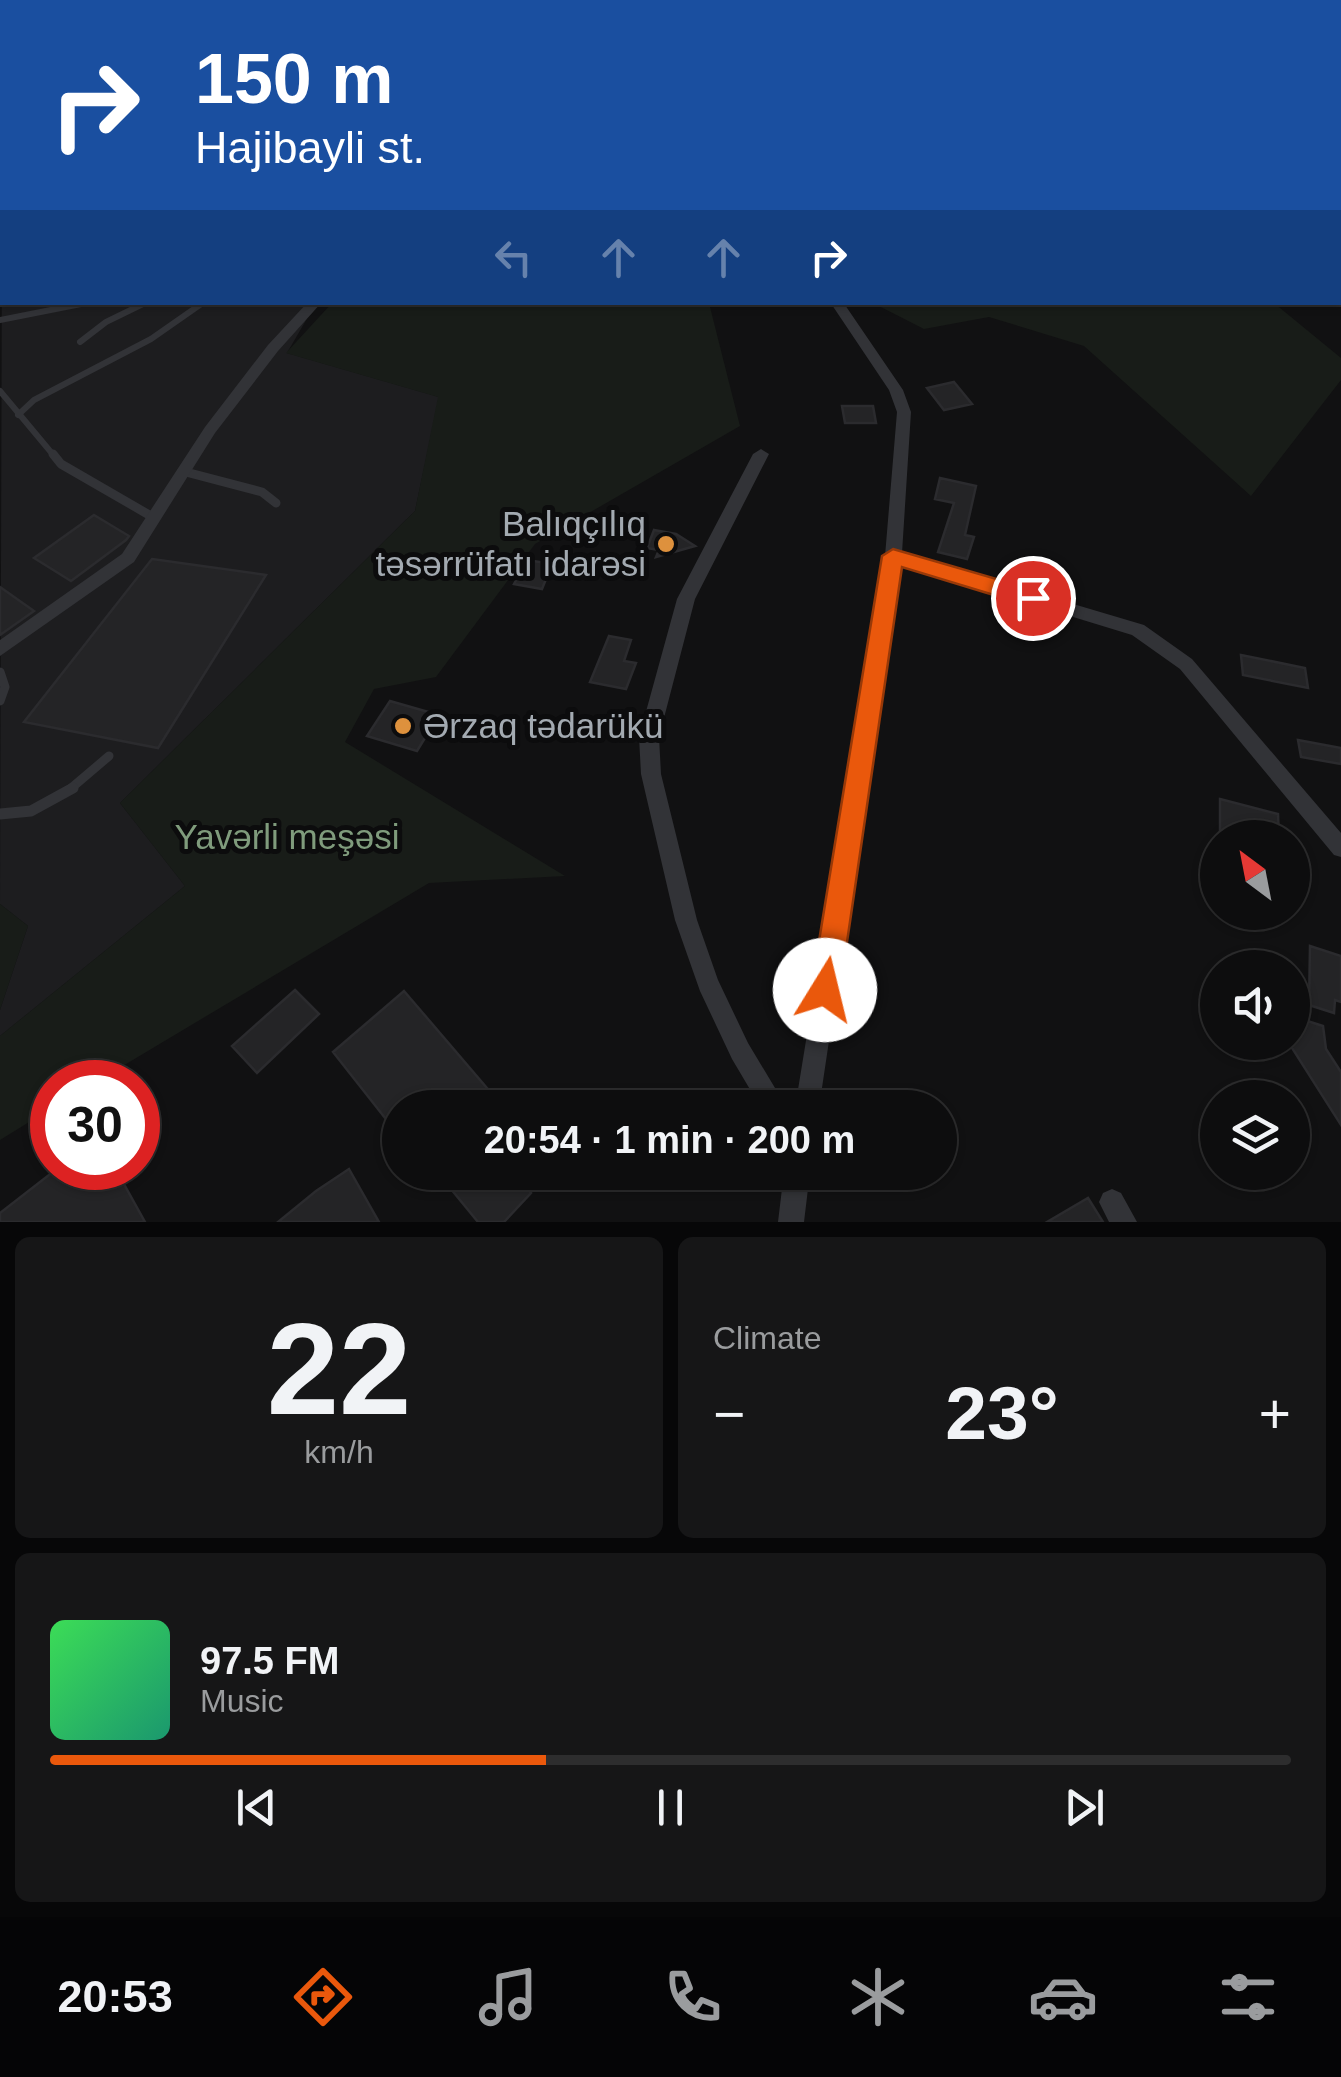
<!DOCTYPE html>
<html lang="en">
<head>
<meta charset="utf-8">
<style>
	body { margin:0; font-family:Arial,sans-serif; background:#161617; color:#f1f3f6; height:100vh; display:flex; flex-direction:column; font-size:38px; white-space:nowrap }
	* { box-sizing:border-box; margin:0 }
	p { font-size:32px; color:#9a9c9e }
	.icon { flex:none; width:55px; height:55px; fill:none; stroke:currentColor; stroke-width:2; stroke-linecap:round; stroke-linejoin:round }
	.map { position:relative; height:1222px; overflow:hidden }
	.side { display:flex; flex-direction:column; gap:15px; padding:15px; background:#070708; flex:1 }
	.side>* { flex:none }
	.guide { position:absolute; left:0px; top:0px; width:1342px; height:305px; box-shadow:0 2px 8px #0004,0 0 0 2px #2d2d2e; background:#1a4fa0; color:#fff; overflow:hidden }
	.needle { width:65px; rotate:328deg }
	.tools { position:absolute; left:1200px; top:820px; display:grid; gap:20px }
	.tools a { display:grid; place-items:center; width:110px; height:110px; border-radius:50%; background:#0d0d0e; box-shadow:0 2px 8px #0004,0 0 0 2px #2d2d2e; font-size:50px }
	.speed { position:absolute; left:30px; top:1060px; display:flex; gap:20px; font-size:50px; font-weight:700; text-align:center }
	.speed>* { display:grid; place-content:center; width:130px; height:130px; border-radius:50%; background:#0d0d0e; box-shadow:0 2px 8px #0004,0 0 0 2px #2d2d2e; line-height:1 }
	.speed .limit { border:15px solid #d22; background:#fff; color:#111 }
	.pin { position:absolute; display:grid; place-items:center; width:85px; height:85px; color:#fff; margin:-42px; border:5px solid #fff; border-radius:50%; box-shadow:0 2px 10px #0007 }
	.me { position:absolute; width:110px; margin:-55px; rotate:9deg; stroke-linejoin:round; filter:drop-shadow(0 0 8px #0008) }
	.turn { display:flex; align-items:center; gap:35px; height:210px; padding:0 30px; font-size:45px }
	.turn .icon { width:130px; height:130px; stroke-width:2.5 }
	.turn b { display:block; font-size:70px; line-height:85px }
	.lanes { display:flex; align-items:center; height:95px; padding:0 30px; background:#0003; justify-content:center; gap:50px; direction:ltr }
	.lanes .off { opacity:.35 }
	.big { font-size:75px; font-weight:600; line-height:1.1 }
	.side .widget { flex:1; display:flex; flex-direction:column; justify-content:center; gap:15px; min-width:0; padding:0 35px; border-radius:15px; background:#161617 }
	.side .dial { align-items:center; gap:0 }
	.dial b { font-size:130px; line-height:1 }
	.song { display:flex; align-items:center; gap:30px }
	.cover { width:120px; height:120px; border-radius:15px; background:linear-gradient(135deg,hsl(130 70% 55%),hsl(160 70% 35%)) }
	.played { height:10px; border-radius:5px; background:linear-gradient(90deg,#ea580c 40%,#2d2d2e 40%) }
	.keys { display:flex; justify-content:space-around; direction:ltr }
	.heat { display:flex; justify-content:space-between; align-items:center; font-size:55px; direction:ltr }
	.side .tiles { flex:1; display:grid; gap:15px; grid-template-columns:1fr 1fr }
	.widget:last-child { grid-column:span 2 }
	.trip { position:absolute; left:382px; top:1090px; width:575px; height:100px; border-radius:50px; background:#0d0d0e; box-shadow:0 2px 8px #0004,0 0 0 2px #2d2d2e; font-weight:600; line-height:100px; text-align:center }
	.tab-bar { display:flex; height:160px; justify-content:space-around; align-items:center; background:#050506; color:#9a9c9e }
	.tab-bar .icon { width:70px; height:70px }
	.tab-bar .active { color:#ea580c }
	.tab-bar b { font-size:45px; color:#f1f3f6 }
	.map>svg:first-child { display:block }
</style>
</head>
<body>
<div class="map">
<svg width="1341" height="1222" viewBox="0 0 1341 1222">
	<rect width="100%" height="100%" fill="#111112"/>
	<path fill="#1d1d1f" d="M2,222V302L316,303L287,353L439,397L415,511L120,803L185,886L0,1036V1010L28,926L0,904Z"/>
	<path fill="#181c18" d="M332,303H709L740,426L535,544L436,677L374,689L345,742L565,876L429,883L96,1082H52V1108L0,1140V1036L185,886L120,803L415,511L438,397L286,353Z
		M873,303H1274L1341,358V380L1251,496L1084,346L989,317L924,329Z
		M0,904L28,926L0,1010Z"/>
	<path fill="#242426" stroke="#2b2b2e" stroke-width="2.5" d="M954,382L972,404L944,410L927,388Z
		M842,406H873L876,423H845Z
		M940,478L976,486L965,535L974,537L967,559L938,552L954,503L935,499Z
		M94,515L129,536L126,540L71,581L34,558Z
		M654,530L676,534L695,546L656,557L659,550L647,548Z
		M152,559L266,575L158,748L24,722Z
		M527,560L552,564L542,589L514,584Z
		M0,587L34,611L0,635Z
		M609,636L631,640L624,661L636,663L626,689L590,682Z
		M1241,655L1305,668L1308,688L1243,675Z
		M390,701L439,715L417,751L367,736Z
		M1298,740L1341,748V764L1301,757Z
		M1220,799L1278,814L1279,838H1220Z
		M1310,946L1341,956V1002L1335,1000L1334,1013L1309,1005Z
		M295,990L319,1014L257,1073L232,1046Z
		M404,991L504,1108H400V1137L333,1052Z
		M1292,1016L1323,1026L1326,1049L1341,1072V1125L1292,1048Z
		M58,1168H115L145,1222H0V1213Z
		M349,1169L379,1222H278L316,1191Z
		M437,1172H513L531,1193L504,1222H478Z
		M1088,1198L1103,1222H1047Z"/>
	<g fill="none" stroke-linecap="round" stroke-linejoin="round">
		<path stroke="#323337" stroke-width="5" d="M86,2L98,0"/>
		<path stroke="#323337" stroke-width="6" d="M0,320L91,302
			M80,342L106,322L147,302
			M0,391L55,457
			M18,415L34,400L151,339L204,302"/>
		<path stroke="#323337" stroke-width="9" d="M53,454L61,464L151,516
			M182,471L262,492L276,503
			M0,672L5,687L0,701
			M69,790L109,756"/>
		<path stroke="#323337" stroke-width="11" d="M0,814L31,811L73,788"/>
		<path fill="#323337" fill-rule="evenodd" d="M308,302H322L278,351L215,433L134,562L0,656V640L122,554L205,427L268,345Z
			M830,302H843L903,390L911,412L902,553L1144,625L1192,659L1341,833V857L1334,855L1180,669L1132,635L900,564L819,1108H795L885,556L897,412L889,390Z
			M761,449L769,454L695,599L659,737L661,774L697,920L718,980L748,1043L787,1108H761L732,1059L700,991L675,920L641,774L639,737L677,599L753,454Z
			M784,1172H810L804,1222H778Z
			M1112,1189L1121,1193L1137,1222H1109L1099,1202L1103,1193Z"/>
	</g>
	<path fill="#ea580c" stroke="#983908" stroke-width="2.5" d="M893,549L1041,592L1044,598L1033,607L902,567L840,990L836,1000L825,1004L815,1000L811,990L882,556Z"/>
	<g fill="#de913d" stroke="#0c0c0d" stroke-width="4">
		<circle cx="666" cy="544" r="10"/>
		<circle cx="403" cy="726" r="10"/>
	</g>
	<g text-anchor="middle" stroke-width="10" stroke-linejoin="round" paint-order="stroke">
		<g font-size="35" fill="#a3aab1" stroke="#0c0c0d" text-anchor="end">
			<text x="646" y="536">Balıqçılıq<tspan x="646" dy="40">təsərrüfatı idarəsi</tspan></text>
			<text x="423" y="738" text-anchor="start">Ərzaq tədarükü</text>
		</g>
		<g font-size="35" fill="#7f9b7c" stroke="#0c0c0d">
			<text x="287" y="849">Yavərli meşəsi</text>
		</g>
	</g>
</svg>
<div class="tools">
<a><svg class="needle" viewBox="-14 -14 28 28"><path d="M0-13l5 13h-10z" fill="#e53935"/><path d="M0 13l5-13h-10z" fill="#9a9c9e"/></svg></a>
<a><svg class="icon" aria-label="sound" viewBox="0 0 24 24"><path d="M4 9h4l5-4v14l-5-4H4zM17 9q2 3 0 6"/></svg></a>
<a><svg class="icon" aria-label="layers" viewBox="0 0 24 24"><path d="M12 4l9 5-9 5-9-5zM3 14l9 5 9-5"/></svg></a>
</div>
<div class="speed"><div class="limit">30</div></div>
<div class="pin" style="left:1033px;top:598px;background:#d93025"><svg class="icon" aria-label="arrive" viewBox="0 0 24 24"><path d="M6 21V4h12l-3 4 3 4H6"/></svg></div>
<svg class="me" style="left:825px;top:990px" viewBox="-20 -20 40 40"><circle r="19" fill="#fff"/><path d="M0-13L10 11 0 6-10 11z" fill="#ea580c"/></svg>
<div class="trip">20:54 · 1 min · 200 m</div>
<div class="guide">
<div class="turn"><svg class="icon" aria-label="right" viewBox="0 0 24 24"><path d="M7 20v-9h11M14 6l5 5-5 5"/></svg><div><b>150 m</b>Hajibayli st.</div></div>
<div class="lanes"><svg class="icon off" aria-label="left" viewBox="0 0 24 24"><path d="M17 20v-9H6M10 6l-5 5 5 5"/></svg><svg class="icon off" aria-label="ahead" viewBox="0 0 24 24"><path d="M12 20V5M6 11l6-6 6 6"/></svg><svg class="icon off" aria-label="ahead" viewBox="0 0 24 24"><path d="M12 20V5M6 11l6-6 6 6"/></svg><svg class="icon" aria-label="right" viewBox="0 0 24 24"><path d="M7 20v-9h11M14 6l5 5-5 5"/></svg></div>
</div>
</div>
<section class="side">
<div class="tiles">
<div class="widget dial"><b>22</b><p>km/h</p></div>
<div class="widget"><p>Climate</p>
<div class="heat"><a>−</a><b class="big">23°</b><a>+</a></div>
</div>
<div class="widget">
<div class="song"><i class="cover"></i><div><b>97.5 FM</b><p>Music</p></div></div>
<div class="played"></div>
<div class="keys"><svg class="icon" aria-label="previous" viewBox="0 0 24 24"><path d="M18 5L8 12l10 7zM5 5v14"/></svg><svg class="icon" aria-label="pause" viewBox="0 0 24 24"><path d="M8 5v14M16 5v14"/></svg><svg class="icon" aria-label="next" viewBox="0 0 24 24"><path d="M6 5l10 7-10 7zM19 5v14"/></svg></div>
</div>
</div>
</section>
<nav class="tab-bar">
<b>20:53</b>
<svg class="icon active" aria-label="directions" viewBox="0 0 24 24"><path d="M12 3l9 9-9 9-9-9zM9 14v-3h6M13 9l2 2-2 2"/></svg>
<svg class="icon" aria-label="music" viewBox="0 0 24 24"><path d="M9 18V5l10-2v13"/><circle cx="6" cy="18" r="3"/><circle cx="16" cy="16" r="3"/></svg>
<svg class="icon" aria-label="phone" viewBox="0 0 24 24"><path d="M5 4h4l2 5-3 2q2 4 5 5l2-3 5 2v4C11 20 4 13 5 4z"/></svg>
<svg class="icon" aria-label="climate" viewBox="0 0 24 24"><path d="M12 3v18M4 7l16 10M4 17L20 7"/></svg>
<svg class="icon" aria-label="car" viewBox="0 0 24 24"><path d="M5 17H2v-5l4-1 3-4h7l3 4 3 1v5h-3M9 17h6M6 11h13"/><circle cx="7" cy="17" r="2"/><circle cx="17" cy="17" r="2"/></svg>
<svg class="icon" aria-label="filters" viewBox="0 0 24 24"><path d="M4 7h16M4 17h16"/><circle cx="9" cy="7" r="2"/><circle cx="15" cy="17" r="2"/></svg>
</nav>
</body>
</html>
